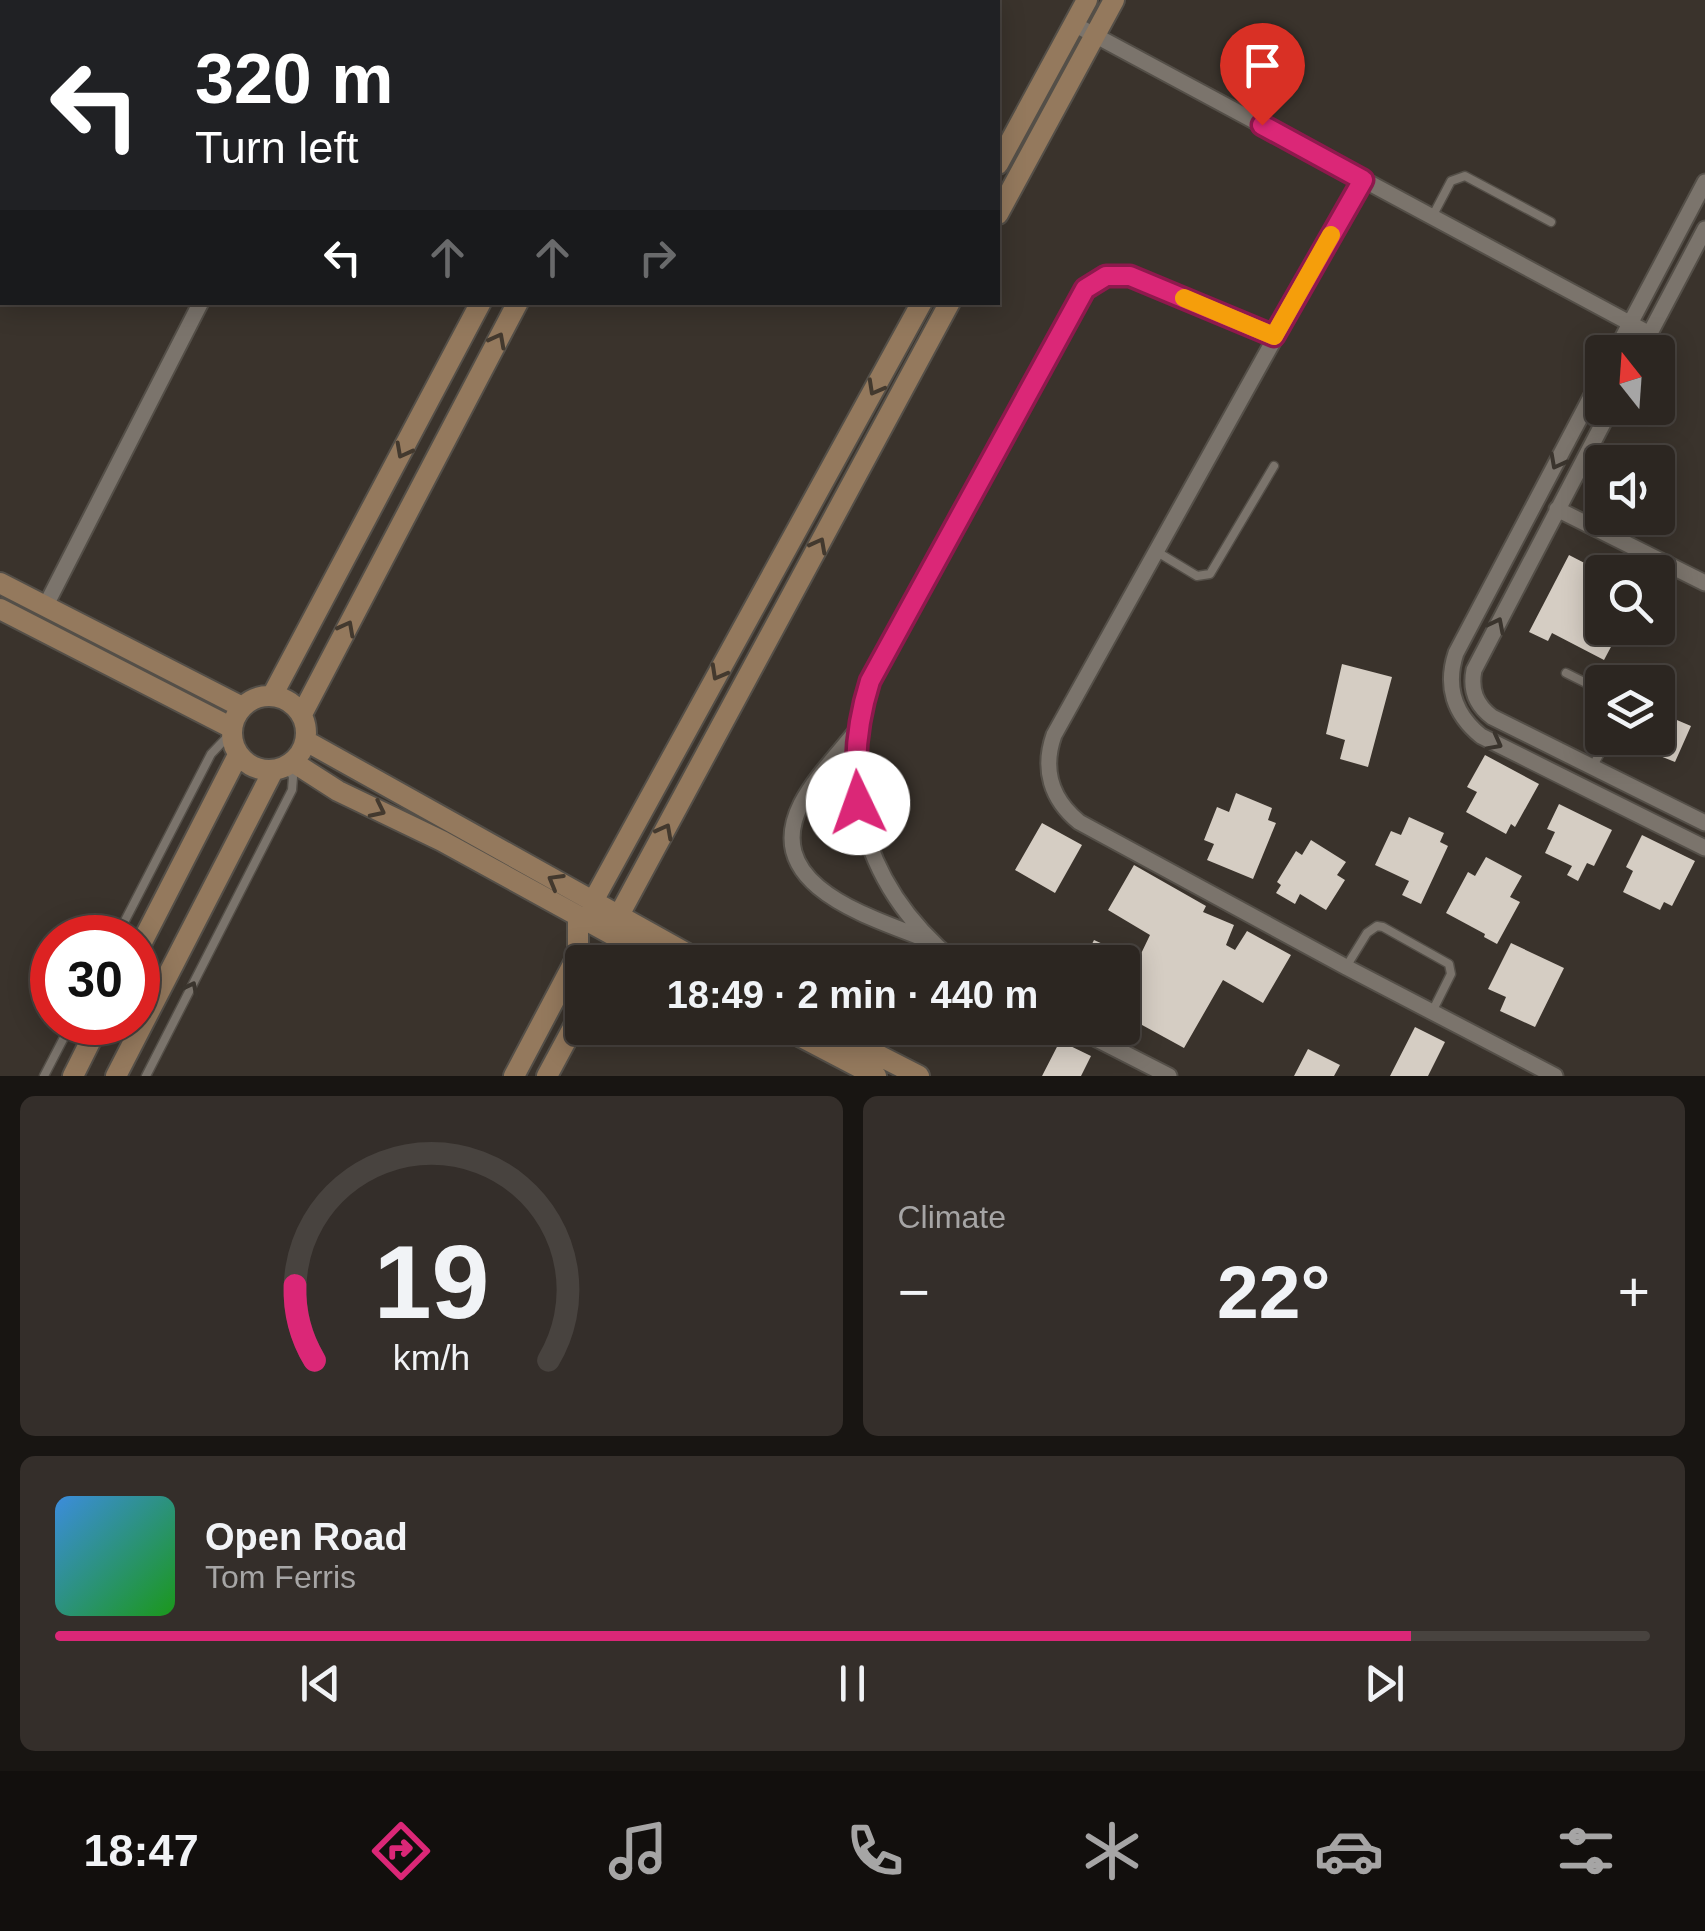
<!DOCTYPE html>
<html lang="en">
<head>
<meta charset="utf-8">
<style>
	body { margin:0; font-family:Helvetica,sans-serif; background:#342e2a; color:#f1f3f6; height:100vh; display:flex; flex-direction:column; font-size:38px; white-space:nowrap }
	* { box-sizing:border-box; margin:0 }
	p { font-size:32px; color:#a6a5a5 }
	.icon { flex:none; width:55px; height:55px; fill:none; stroke:currentColor; stroke-width:2; stroke-linecap:round; stroke-linejoin:round }
	.map { position:relative; height:1076px; overflow:hidden }
	.sheet { display:flex; flex-direction:column; gap:20px; padding:20px; background:#181512; flex:1 }
	.sheet>* { flex:none }
	.top-card { position:absolute; left:0px; top:0px; width:1000px; height:305px; box-shadow:0 5px 25px #0003,0 0 0 2px #48433f; background:#202124; color:#fff; overflow:hidden }
	.needle { width:65px; rotate:343deg }
	.buttons { position:absolute; left:1585px; top:335px; display:grid; gap:20px }
	.buttons a { display:grid; place-items:center; width:90px; height:90px; border-radius:10px; background:#2c2621; box-shadow:0 5px 25px #0003,0 0 0 2px #48433f; font-size:50px }
	.speed { position:absolute; left:30px; top:915px; display:flex; gap:20px; font-size:50px; font-weight:700; text-align:center }
	.speed>* { display:grid; place-content:center; width:130px; height:130px; border-radius:50%; background:#2c2621; box-shadow:0 5px 25px #0003,0 0 0 2px #48433f; line-height:1 }
	.speed .limit { border:15px solid #d22; background:#fff; color:#111 }
	.pin { position:absolute; display:grid; place-items:center; width:85px; height:85px; color:#fff; margin:-102px -42px; border-radius:50% 50% 50% 0; rotate:-45deg; box-shadow:0 0 10px #0007 }
	.pin .icon { rotate:45deg }
	.me { position:absolute; width:110px; margin:-55px; rotate:357deg; stroke-linejoin:round; filter:drop-shadow(0 0 8px #0008) }
	.turn { display:flex; align-items:center; gap:35px; height:210px; padding:0 30px; font-size:45px }
	.turn .icon { width:130px; height:130px; stroke-width:2.5 }
	.turn b { display:block; font-size:70px; line-height:85px }
	.lanes { display:flex; align-items:center; height:95px; padding:0 30px; background:#0003; justify-content:center; gap:50px; direction:ltr }
	.lanes .off { opacity:.35 }
	.big { font-size:75px; font-weight:700; line-height:1.1 }
	.sheet .widget { flex:1; display:flex; flex-direction:column; justify-content:center; gap:15px; min-width:0; padding:0 35px; border-radius:15px; background:#342e2a }
	.sheet .dial { align-items:center; gap:0 }
	.dial svg { height:260px; overflow:visible; fill:none; stroke:#48433f; stroke-width:7; stroke-linecap:round; text-anchor:middle }
	.dial text { fill:#f1f3f6; stroke:none }
	.song { display:flex; align-items:center; gap:30px }
	.cover { width:120px; height:120px; border-radius:15px; background:linear-gradient(135deg,hsl(210 70% 55%),hsl(120 70% 35%)) }
	.played { height:10px; border-radius:5px; background:linear-gradient(90deg,#db2777 85%,#48433f 85%) }
	.keys { display:flex; justify-content:space-around; direction:ltr }
	.heat { display:flex; justify-content:space-between; align-items:center; font-size:55px; direction:ltr }
	.sheet .tiles { flex:1; display:grid; gap:20px; grid-template-columns:1fr 1fr }
	.widget:last-child { grid-column:span 2 }
	.trip { position:absolute; left:565px; top:945px; width:575px; height:100px; border-radius:10px; background:#2c2621; box-shadow:0 5px 25px #0003,0 0 0 2px #48433f; font-weight:700; line-height:100px; text-align:center }
	.tab-bar { display:flex; height:160px; justify-content:space-around; align-items:center; background:#120f0d; color:#a6a5a5 }
	.tab-bar .icon { width:70px; height:70px }
	.tab-bar .current { color:#db2777 }
	.tab-bar b { font-size:45px; color:#f1f3f6 }
	.map>svg:first-child { display:block }
</style>
</head>
<body>
<div class="map">
<svg width="1705" height="1076" viewBox="0 0 1705 1076">
	<rect width="100%" height="100%" fill="#3a332c"/>
	<path fill="#d5cdc3" d="M1569,555L1602,572V628H1621L1604,660L1552,633L1548,641L1529,632Z
		M1342,664L1392,677L1368,767L1340,759L1345,740L1326,734Z
		M1658,712L1691,726L1675,762L1615,738H1658Z
		M1485,755L1539,784L1515,827L1511,824L1506,834L1466,812L1477,792L1467,787Z
		M1236,793L1272,808L1268,820L1276,823L1253,879L1207,860L1214,844L1204,840L1217,807L1229,812Z
		M1559,804L1612,830L1594,866L1587,863L1578,881L1567,875L1572,866L1545,853L1555,832L1547,829Z
		M1409,817L1444,833L1440,842L1448,846L1421,904L1402,895L1409,881L1375,865L1391,831L1401,835Z
		M1042,823L1082,845L1055,893L1015,870Z
		M1642,835L1695,861L1672,906L1664,902L1660,910L1623,892L1633,871L1626,867Z
		M1311,840L1346,862L1337,875L1345,880L1326,910L1300,894L1295,904L1276,893L1281,885L1277,882L1296,851L1302,855Z
		M1486,857L1522,876L1510,897L1520,902L1497,944L1484,937L1485,934L1446,913L1468,872L1475,876Z
		M1134,865L1206,906L1203,912L1234,925L1226,945L1235,950L1247,931L1291,955L1263,1003L1223,980L1184,1048L1122,1014V989L1136,962H1083L1094,940L1138,960L1150,935L1108,910Z
		M1511,943L1564,968L1535,1027L1500,1011L1506,997L1488,989Z
		M1415,1027L1445,1042L1428,1076H1390Z
		M1060,1041L1091,1056L1081,1076H1042Z
		M1308,1049L1340,1065L1334,1076H1294Z"/>
	<g fill="none" stroke-linecap="round" stroke-linejoin="round">
		<g stroke="#544f48" stroke-width="11">
			<path id="lane" d="M1432,217L1451,181L1465,176L1551,222
				M1154,550L1197,576L1210,574L1274,466
				M1566,673L1602,691
				M1593,766L1608,738
				M116,938L211,754L232,732
				M1346,967L1367,933L1377,926L1383,927L1449,964L1451,974L1433,1010
				M44,1076L72,1022
				M146,1076L292,790L293,777L288,767"/>
		</g>
		<g stroke="#544f48" stroke-width="19">
			<path id="street" d="M359,2L361,0
				M1074,24L1650,334
				M1363,180L1054,735C1042,769 1051,799 1079,822L1346,967L1555,1076
				M1615,352L1705,182
				M1640,352L1705,229
				M1602,376L1456,653C1445,686 1454,714 1481,736L1705,848
				M1611,408L1474,670C1470,690 1476,705 1492,717L1705,823
				M1557,509L1705,583
				M45,607L201,302
				M858,729C839,753 815,777 801,804C760,886 871,917 925,939
				M955,962C858,882 830,769 882,655L1085,289L1106,276L1130,275L1274,336
				M1075,1028L1169,1076"/>
		</g>
		<g stroke="#544f48" stroke-width="24">
			<path id="secondary" d="M639,2L641,0
				M675,2L676,0
				M998,164L1087,0
				M998,214L1114,0
				M0,583L242,707
				M0,609L232,728
				M232 733a37 37 0 1 1 74 0a37 37 0 1 1-74 0Z
				M272,696L481,302
				M302,714L518,302
				M306,741L702,962
				M293,762L338,791L442,841L662,962
				M592,903L922,302
				M618,917L950,302
				M138,950L238,755
				M784,1028L876,1076
				M825,1028L919,1076
				M73,1076L100,1022
				M116,1076L273,771
				M514,1076L578,955V916
				M547,1076L582,1011"/>
		</g>
		<use href="#lane" stroke="#7b746c" stroke-width="8"/>
		<use href="#street" stroke="#7b746c" stroke-width="15"/>
		<use href="#secondary" stroke="#94795d" stroke-width="20"/>
	</g>
	<defs><path id="oneway-chevron" d="M-2-3.5L2.5 0L-2 3.5" fill="none" stroke-width="1.6" stroke-linecap="round" stroke-linejoin="round" transform="scale(2.5)"/></defs>
	<g stroke="#43392e">
		<use href="#oneway-chevron" transform="translate(498 340) rotate(-62)"/>
		<use href="#oneway-chevron" transform="translate(875 388) rotate(119)"/>
		<use href="#oneway-chevron" transform="translate(403 451) rotate(118)"/>
		<use href="#oneway-chevron" transform="translate(819 545) rotate(-62)"/>
		<use href="#oneway-chevron" transform="translate(347 628) rotate(-62)"/>
		<use href="#oneway-chevron" transform="translate(718 673) rotate(119)"/>
		<use href="#oneway-chevron" transform="translate(378 810) rotate(26)"/>
		<use href="#oneway-chevron" transform="translate(665 831) rotate(-62)"/>
		<use href="#oneway-chevron" transform="translate(555 881) rotate(-150)"/>
	</g>
	<g stroke="#3a342d">
		<use href="#oneway-chevron" transform="translate(1557 462) rotate(118)"/>
		<use href="#oneway-chevron" transform="translate(1497 625) rotate(-63)"/>
		<use href="#oneway-chevron" transform="translate(1495 743) rotate(28)"/>
		<use href="#oneway-chevron" transform="translate(191 989) rotate(-63)"/>
	</g>
	<g fill="none" stroke-linecap="round" stroke-linejoin="round">
		<g stroke="#8e194d" stroke-width="25">
			<path id="route" d="M858,803C853,760 857,722 870,681L1085,289L1106,276H1130L1274,336L1363,180L1262,125"/>
		</g>
		<use href="#route" stroke="#db2777" stroke-width="18"/>
		<path stroke="#f59e0b" stroke-width="18" d="M1184,298L1274,336L1331,235"/>
	</g>
</svg>
<div class="buttons">
<a><svg class="needle" viewBox="-14 -14 28 28"><path d="M0-13l5 13h-10z" fill="#e53935"/><path d="M0 13l5-13h-10z" fill="#a6a5a5"/></svg></a>
<a><svg class="icon" aria-label="sound" viewBox="0 0 24 24"><path d="M4 9h4l5-4v14l-5-4H4zM17 9q2 3 0 6"/></svg></a>
<a><svg class="icon" aria-label="search" viewBox="0 0 24 24"><circle cx="10" cy="10" r="6"/><path d="M15 15l6 6"/></svg></a>
<a><svg class="icon" aria-label="layers" viewBox="0 0 24 24"><path d="M12 4l9 5-9 5-9-5zM3 14l9 5 9-5"/></svg></a>
</div>
<div class="speed"><div class="limit">30</div></div>
<div class="pin" style="left:1262px;top:125px;background:#d93025"><svg class="icon" aria-label="arrive" viewBox="0 0 24 24"><path d="M6 21V4h12l-3 4 3 4H6"/></svg></div>
<svg class="me" style="left:858px;top:803px" viewBox="-20 -20 40 40"><circle r="19" fill="#fff"/><path d="M0-13L10 11 0 6-10 11z" fill="#db2777"/></svg>
<div class="trip">18:49 · 2 min · 440 m</div>
<div class="top-card">
<div class="turn"><svg class="icon" aria-label="left" viewBox="0 0 24 24"><path d="M17 20v-9H6M10 6l-5 5 5 5"/></svg><div><b>320 m</b>Turn left</div></div>
<div class="lanes"><svg class="icon" aria-label="left" viewBox="0 0 24 24"><path d="M17 20v-9H6M10 6l-5 5 5 5"/></svg><svg class="icon off" aria-label="ahead" viewBox="0 0 24 24"><path d="M12 20V5M6 11l6-6 6 6"/></svg><svg class="icon off" aria-label="ahead" viewBox="0 0 24 24"><path d="M12 20V5M6 11l6-6 6 6"/></svg><svg class="icon off" aria-label="right" viewBox="0 0 24 24"><path d="M7 20v-9h11M14 6l5 5-5 5"/></svg></div>
</div>
</div>
<section class="sheet">
<div class="tiles">
<div class="widget dial"><svg viewBox="0 0 100 80">
<path d="M14 69A42 42 0 1 1 86 69"/>
<path d="M14 69A42 42 0 0 1 8 46" stroke="#db2777"/>
<text x="50" y="56" font-size="32" font-weight="700">19</text>
<text x="50" y="72" font-size="11">km/h</text>
</svg></div>
<div class="widget"><p>Climate</p>
<div class="heat"><a>−</a><b class="big">22°</b><a>+</a></div>
</div>
<div class="widget">
<div class="song"><i class="cover"></i><div><b>Open Road</b><p>Tom Ferris</p></div></div>
<div class="played"></div>
<div class="keys"><svg class="icon" aria-label="previous" viewBox="0 0 24 24"><path d="M18 5L8 12l10 7zM5 5v14"/></svg><svg class="icon" aria-label="pause" viewBox="0 0 24 24"><path d="M8 5v14M16 5v14"/></svg><svg class="icon" aria-label="next" viewBox="0 0 24 24"><path d="M6 5l10 7-10 7zM19 5v14"/></svg></div>
</div>
</div>
</section>
<nav class="tab-bar">
<b>18:47</b>
<svg class="icon current" aria-label="directions" viewBox="0 0 24 24"><path d="M12 3l9 9-9 9-9-9zM9 14v-3h6M13 9l2 2-2 2"/></svg>
<svg class="icon" aria-label="music" viewBox="0 0 24 24"><path d="M9 18V5l10-2v13"/><circle cx="6" cy="18" r="3"/><circle cx="16" cy="16" r="3"/></svg>
<svg class="icon" aria-label="phone" viewBox="0 0 24 24"><path d="M5 4h4l2 5-3 2q2 4 5 5l2-3 5 2v4C11 20 4 13 5 4z"/></svg>
<svg class="icon" aria-label="climate" viewBox="0 0 24 24"><path d="M12 3v18M4 7l16 10M4 17L20 7"/></svg>
<svg class="icon" aria-label="car" viewBox="0 0 24 24"><path d="M5 17H2v-5l4-1 3-4h7l3 4 3 1v5h-3M9 17h6M6 11h13"/><circle cx="7" cy="17" r="2"/><circle cx="17" cy="17" r="2"/></svg>
<svg class="icon" aria-label="filters" viewBox="0 0 24 24"><path d="M4 7h16M4 17h16"/><circle cx="9" cy="7" r="2"/><circle cx="15" cy="17" r="2"/></svg>
</nav>
</body>
</html>
